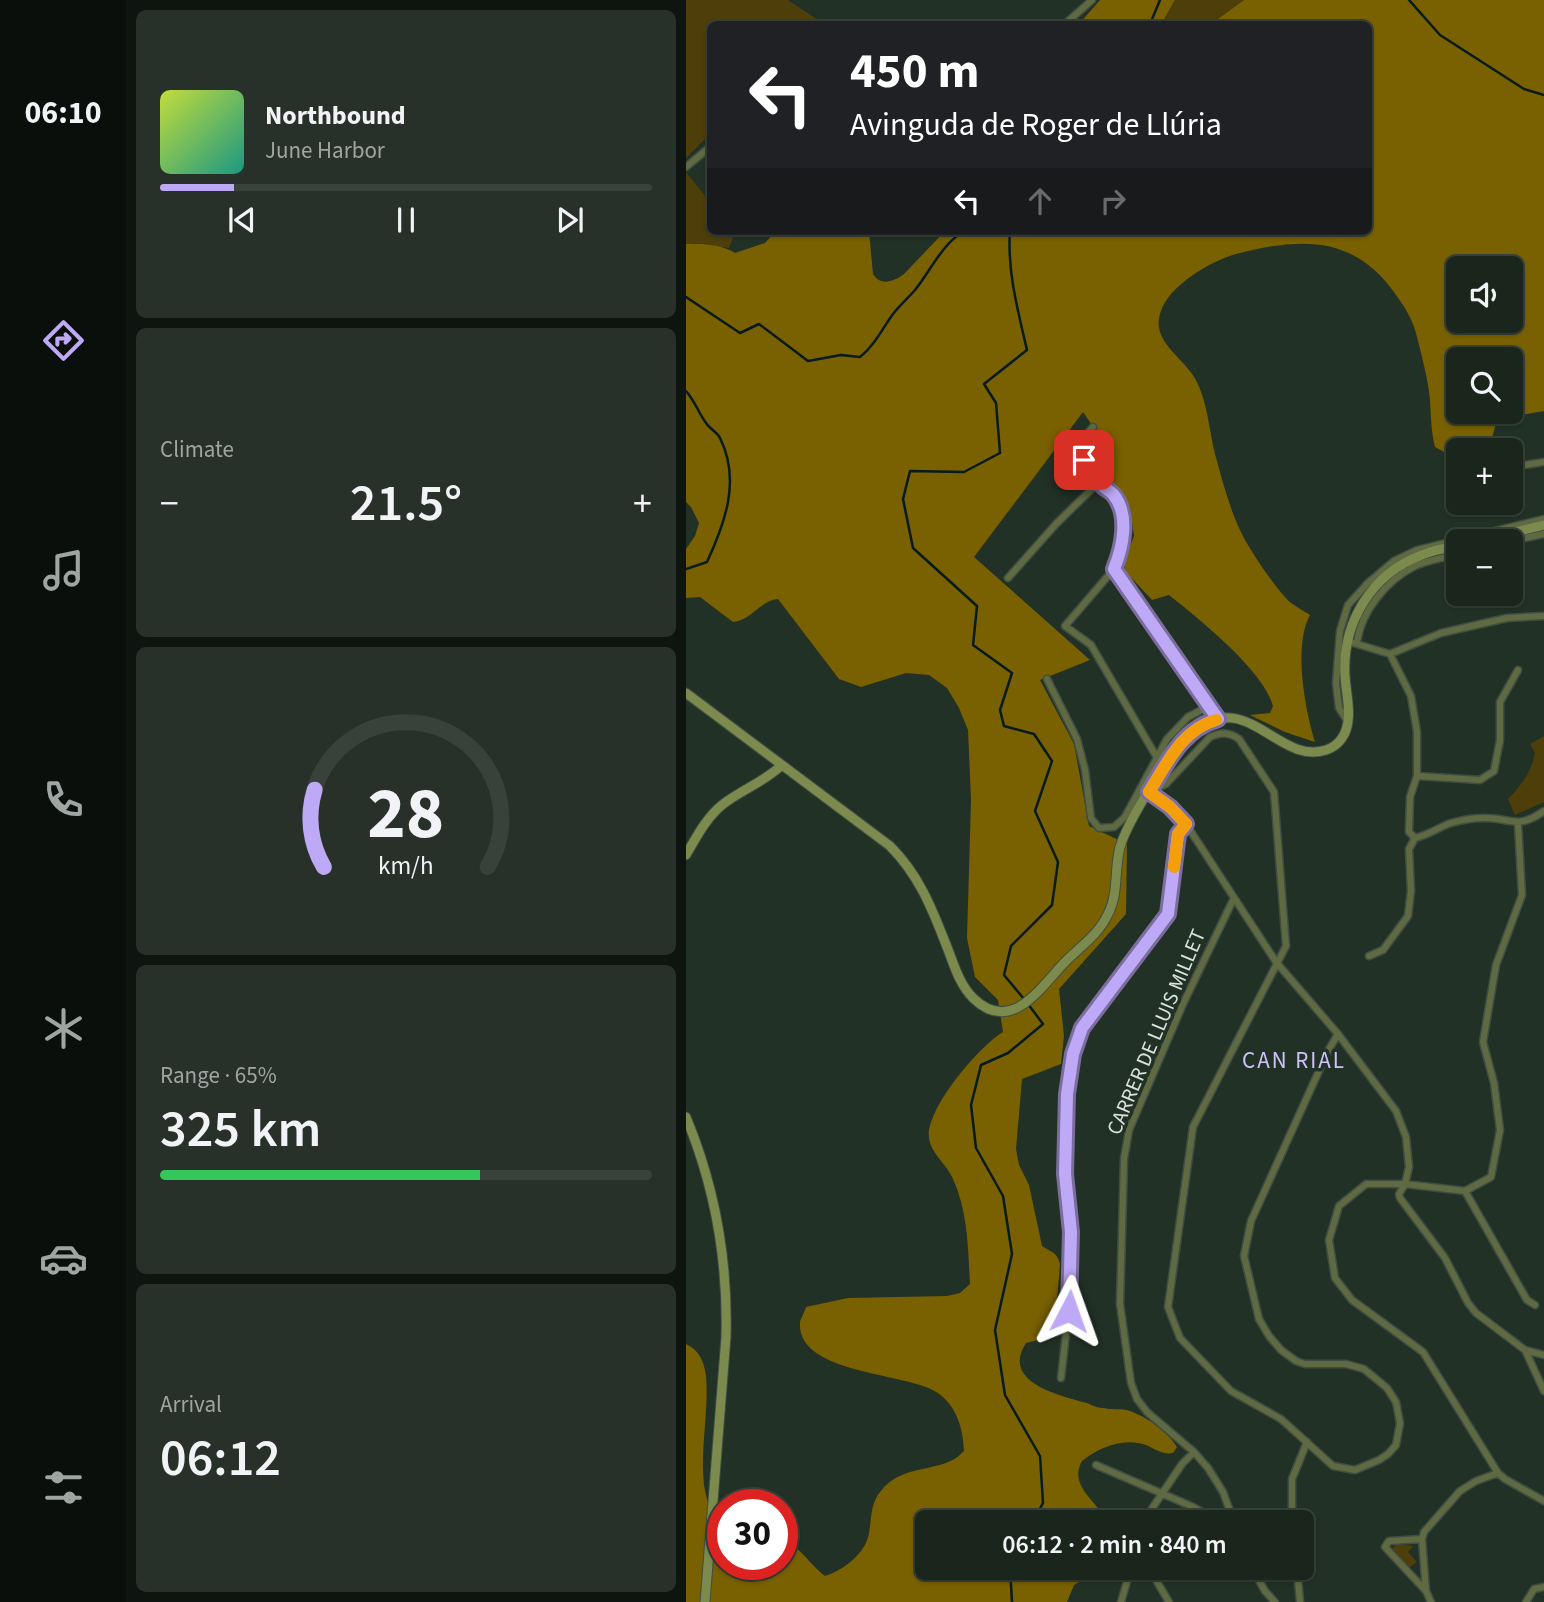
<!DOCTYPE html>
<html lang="en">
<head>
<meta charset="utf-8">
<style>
	body { margin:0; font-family:"Source Sans 3",sans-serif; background:#273129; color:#f1f3f6; height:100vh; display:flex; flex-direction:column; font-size:26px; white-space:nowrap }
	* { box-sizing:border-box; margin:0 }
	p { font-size:23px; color:#9fa5a3 }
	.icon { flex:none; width:38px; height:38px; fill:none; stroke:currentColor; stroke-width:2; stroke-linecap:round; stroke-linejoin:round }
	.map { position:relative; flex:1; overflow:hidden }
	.panel { display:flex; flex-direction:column; gap:10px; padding:10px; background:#0e140f; width:560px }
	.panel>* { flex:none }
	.banner { position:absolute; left:21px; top:21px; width:665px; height:214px; border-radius:10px; box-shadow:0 2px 5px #0004,0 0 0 2px #38423b; background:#202124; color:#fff; overflow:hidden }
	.tools { position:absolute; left:760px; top:256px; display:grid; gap:14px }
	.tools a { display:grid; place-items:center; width:77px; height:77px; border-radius:10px; background:#1a251c; box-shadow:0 2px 5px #0004,0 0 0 2px #38423b; font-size:35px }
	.speed { position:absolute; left:21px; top:1489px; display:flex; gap:14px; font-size:35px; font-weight:700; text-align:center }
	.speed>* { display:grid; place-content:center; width:91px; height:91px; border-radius:50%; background:#1a251c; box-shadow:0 2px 5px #0004,0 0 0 2px #38423b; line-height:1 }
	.speed .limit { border:10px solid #d22; background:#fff; color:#111 }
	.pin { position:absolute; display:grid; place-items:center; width:60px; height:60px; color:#fff; margin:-30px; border-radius:14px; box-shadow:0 4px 10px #0006 }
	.me { position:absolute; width:77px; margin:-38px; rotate:4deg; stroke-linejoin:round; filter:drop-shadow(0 0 5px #0008) }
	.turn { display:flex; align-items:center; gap:24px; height:147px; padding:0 28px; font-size:32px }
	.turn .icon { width:91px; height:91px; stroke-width:2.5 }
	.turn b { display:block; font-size:49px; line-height:60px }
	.lanes { display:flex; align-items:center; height:66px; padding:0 28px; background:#0003; justify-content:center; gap:35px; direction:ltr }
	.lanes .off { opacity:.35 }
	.big { font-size:52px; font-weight:600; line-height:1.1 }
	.panel .tile { flex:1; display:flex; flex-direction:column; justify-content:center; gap:10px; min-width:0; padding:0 24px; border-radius:10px; background:#273129 }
	.panel .dial { align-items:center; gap:0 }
	.dial svg { height:182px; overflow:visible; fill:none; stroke:#38423b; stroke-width:7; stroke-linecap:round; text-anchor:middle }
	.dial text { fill:#f1f3f6; stroke:none }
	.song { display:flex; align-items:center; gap:21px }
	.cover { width:84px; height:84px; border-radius:10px; background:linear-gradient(135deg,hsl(70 70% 55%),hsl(170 70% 35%)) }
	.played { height:7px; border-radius:4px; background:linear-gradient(90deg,#bda9f5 15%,#38423b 15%) }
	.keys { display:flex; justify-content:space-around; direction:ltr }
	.heat { display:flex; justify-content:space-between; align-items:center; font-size:38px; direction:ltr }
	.charge { height:10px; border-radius:5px; background:linear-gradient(90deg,#34c759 65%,#38423b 0) }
	.trip { position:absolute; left:229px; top:1510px; width:399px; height:70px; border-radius:10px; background:#1a251c; box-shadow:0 2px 5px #0004,0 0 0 2px #38423b; font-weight:600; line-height:70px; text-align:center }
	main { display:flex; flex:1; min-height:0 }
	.dock { display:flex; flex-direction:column; width:126px; justify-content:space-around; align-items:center; background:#0a0f0b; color:#9fa5a3 }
	.dock .icon { width:49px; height:49px }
	.dock .selected { color:#bda9f5 }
	.dock b { font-size:32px; color:#f1f3f6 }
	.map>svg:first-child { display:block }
</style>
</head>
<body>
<main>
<nav class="dock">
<b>06:10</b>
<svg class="icon selected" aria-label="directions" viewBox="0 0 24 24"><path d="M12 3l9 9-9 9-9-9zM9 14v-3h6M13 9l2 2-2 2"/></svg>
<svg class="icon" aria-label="music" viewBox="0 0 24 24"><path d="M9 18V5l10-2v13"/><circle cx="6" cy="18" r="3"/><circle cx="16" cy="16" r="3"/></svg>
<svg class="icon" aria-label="phone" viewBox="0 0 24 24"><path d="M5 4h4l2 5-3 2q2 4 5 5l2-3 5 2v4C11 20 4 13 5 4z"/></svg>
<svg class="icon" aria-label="climate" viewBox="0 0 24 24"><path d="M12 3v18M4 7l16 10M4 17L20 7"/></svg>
<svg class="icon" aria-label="car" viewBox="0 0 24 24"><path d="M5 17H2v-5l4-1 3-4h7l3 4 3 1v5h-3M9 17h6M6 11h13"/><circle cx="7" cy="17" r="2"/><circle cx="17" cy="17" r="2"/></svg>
<svg class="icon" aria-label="filters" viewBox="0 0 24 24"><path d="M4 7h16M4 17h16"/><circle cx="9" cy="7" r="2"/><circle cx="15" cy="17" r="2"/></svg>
</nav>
<section class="panel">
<div class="tile">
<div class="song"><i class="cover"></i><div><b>Northbound</b><p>June Harbor</p></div></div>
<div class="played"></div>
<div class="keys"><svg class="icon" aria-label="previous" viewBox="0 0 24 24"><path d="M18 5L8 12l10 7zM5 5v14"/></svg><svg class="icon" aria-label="pause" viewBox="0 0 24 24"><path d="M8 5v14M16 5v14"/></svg><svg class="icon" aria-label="next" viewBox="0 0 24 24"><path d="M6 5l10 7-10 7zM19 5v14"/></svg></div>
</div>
<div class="tile"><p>Climate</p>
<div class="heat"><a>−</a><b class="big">21.5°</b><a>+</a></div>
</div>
<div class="tile dial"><svg viewBox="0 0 100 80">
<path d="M14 69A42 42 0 1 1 86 69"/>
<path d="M14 69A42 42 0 0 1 10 35" stroke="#bda9f5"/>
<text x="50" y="56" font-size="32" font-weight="700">28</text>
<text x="50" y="72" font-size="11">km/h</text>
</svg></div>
<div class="tile"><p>Range · 65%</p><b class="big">325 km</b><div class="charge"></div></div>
<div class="tile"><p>Arrival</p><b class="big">06:12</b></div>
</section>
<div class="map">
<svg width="858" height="1602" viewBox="0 0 858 1602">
	<rect width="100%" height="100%" fill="#223125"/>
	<path fill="#4e3e09" d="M0,0H102L138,24H24V134L0,158Z
		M489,0H558L525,24H476Z
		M0,172L24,202V231L49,232L43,248L10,243L0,244Z
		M858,736V802L829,815L822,799C836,784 845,773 849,753L844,744Z
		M710,1544L727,1546L722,1552L731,1562L724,1567L705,1551Z"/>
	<path fill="#796000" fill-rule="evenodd" d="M414,0H489L476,23L484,24H393Z
		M558,0H858V411L811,419L803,450H772V466L760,453L749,447C745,431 745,416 744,400C742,379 736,357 731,337C728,322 719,307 710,295C669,236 618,237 554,253C528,259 484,284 475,311C463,342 500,358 511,382C522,405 523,430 529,454C536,479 543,507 554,530C562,548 585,581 598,596C604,604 615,609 624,615C607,646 619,710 629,742L599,732L564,715L584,713L587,706C578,671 512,618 483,595L466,600L439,571L438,561L448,536L444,507L417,479L421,459L420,446L397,412L288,557L404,660L354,680L388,744L403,826L441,844L440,914L373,989L378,1036L375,1064L336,1079L330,1149L333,1165L343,1185L356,1246C365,1252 371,1252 374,1264L369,1326L361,1338L340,1343C314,1383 376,1396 401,1403C406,1405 411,1408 417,1408C426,1410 434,1408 444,1411C461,1417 482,1432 491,1447L487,1453C477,1455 469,1449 460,1445C438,1437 413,1447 396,1461C384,1483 404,1496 415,1512L414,1522H242V1568H407L406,1574L388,1585L381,1602H0V1344C13,1350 18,1361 20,1376C23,1412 14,1449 18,1485C22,1512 37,1538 37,1564H96V1539C115,1547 123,1564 139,1576C158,1570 180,1553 183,1533C186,1517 184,1505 194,1492C217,1461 257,1475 278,1451C277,1428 271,1407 252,1393C223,1372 110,1375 114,1322C115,1318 119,1311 120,1307L162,1298L261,1296L274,1293L284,1284C282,1248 282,1212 267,1179C261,1164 245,1154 243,1138C239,1110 293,1046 317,1032L312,1000L289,977L281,938L285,800L283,753L282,730L273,708L261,688L243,675L220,673L175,687L153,679L92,599C73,601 66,620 47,622L14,597L0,598V549L9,536L13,523L5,507L0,502V244C14,243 38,245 49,253L79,243L90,231H183L187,274C195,287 209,281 218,274L259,231H682V24H525ZM772,268H824V320H772ZM772,359H824V411H772Z"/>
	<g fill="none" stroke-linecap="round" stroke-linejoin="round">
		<path stroke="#071a1d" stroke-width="2.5" d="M723,0L754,35L838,89L858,95
			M464,24L474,0
			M324,231C321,271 332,311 341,350L298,384L310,403L314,453L278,472L224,471L217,499L227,548L291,606L287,645L326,673L314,710L318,726L348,734L366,761L349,811L372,862L366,905L325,946L318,975L338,999
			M0,297L54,333L73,324L122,361L155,355L174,357C189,345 196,329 207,314C214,305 222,298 229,290C245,270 256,244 278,231
			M0,391C9,401 12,412 20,423C24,429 31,432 34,438C55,480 39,523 21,562L0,569
			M342,1004L357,1024L322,1053L295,1065L285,1105L290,1148L317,1196L326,1254L309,1330L319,1395L354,1456L357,1503L347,1522
			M324,1568L326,1602"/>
		<g stroke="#3f4d42" stroke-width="9">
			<path id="street" d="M379,24L406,0
				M0,167L24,147
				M407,427C389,444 401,469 415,484C419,488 425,491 428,495C443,516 437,547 428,569L532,719
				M824,467L858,462
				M824,541L858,534
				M428,569L379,626L405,645L470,756
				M322,578L370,524L413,482
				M661,641L704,654L725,696L731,732V776L724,797L723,832L729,838C743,835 753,827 765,823C775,820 789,818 799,818C826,818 831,830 858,811
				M671,642C675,611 701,580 729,566C742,560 758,558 772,554
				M704,654L755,633L821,618L858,616
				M361,679L391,739L399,770L405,818L413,828L428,827L439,817L481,739L502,717L523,706
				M662,722L653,708L650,683L654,631L662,605L682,583L708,561L731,550L858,519
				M731,776L794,780L808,771L814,740V702L832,670
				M463,792L480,784L524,737C535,732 543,732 553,739L588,792L600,946L507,1127L482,1307L494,1338L545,1391L595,1419L647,1466L669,1470L693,1460L702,1454L710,1445L714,1423L710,1402L701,1388L678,1369L660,1364H619L610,1361L595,1350L583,1336L573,1319L558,1256L565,1221L642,1051L652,1034
				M463,792L484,807L500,824L590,962L652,1034L710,1111L720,1137L723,1167L719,1184L713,1194L714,1198L759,1258L782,1303L790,1313L839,1350L858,1355
				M683,956L697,950L722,916L725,891L723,849L729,838
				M779,1191L841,1300L849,1305
				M839,1350L858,1391
				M375,1378L385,1289V1232L378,1174L381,1094L387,1054L396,1029L482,914L492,834L500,824
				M410,1465L505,1506L534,1522
				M812,1473L737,1352L666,1300L649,1278L643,1240L653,1206L680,1184H719L779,1191L805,1177L814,1130L808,1083L797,1042L810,965L836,895L832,824
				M457,1522L496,1464L508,1452
				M548,1522L537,1492L522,1468L508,1452L461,1412L451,1399L445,1383L434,1304L438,1159L443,1130L497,1004L548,898
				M606,1522V1479L621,1442
				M736,1539L703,1541L699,1547L739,1590
				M463,1568L483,1602
				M566,1568L579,1591L589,1602
				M611,1568L614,1602
				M435,1602L445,1568
				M745,1602L740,1591L736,1539L738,1532L774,1491L790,1481L812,1473L819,1479L858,1501
				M840,1602L848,1589L858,1587"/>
		</g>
		<g stroke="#3f4d42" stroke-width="11">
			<path id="secondary" d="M792,541L858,525
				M0,693L204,846C232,874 245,906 259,942C267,961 272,983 287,998C326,1036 355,986 380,961C395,946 413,934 422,914C433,893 428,869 434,847C441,823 485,750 503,734C560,684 592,766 640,750C646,748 652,744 656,738C668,721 660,695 659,676C656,623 685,574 736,555C747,550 760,548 772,546
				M0,855C10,838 20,818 36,805C55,790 78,782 96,765
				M0,1117C29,1187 42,1261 40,1337L19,1602"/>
		</g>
		<use href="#street" stroke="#5f6a43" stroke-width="6"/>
		<use href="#secondary" stroke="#7c8b4d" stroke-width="9"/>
	</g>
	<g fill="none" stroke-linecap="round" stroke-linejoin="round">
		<g stroke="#7b6e9f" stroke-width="18">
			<path id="route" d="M383,1311L385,1232L379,1174L381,1094L387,1054L396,1028L482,914L492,834L500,824L484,807L463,792C481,763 496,729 532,719L428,569C437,547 444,514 427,494C423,490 417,488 414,483C408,476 403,467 398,460"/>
		</g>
		<use href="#route" stroke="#bda9f5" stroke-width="12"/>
		<path stroke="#f59e0b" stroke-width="12" d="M488,867L492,834L500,824L484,807L463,792C481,764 495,730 530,720"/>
	</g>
	<g text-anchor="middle" stroke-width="7" stroke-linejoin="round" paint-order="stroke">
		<g font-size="21" fill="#d9e3db" stroke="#223125">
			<text transform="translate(470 1032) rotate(-67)" y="7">CARRER DE LLUIS MILLET</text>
		</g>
		<g font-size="23" letter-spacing="2" fill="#cfc1fa" stroke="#223125">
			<text x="608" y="1068">CAN RIAL</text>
		</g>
	</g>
</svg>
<div class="tools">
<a><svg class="icon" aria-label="sound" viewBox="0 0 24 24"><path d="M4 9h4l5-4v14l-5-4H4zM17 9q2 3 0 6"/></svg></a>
<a><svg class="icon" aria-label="search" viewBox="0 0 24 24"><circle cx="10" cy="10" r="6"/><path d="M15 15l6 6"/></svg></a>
<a>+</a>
<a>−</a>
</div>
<div class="speed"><div class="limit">30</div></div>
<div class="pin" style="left:398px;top:460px;background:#d93025"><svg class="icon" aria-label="arrive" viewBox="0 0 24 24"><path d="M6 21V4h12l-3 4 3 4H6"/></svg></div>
<svg class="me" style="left:383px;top:1311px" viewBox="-20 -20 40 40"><path d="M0-17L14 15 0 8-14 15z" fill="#bda9f5" stroke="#fff" stroke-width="4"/></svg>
<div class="trip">06:12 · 2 min · 840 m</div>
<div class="banner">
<div class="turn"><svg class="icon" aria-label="left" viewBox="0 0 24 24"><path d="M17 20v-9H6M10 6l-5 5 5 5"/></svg><div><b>450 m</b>Avinguda de Roger de Llúria</div></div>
<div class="lanes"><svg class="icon" aria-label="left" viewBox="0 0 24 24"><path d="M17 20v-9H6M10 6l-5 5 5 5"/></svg><svg class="icon off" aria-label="ahead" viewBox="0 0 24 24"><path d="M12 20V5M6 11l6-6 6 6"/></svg><svg class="icon off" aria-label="right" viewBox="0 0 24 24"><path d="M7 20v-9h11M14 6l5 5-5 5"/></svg></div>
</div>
</div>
</main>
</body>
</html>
